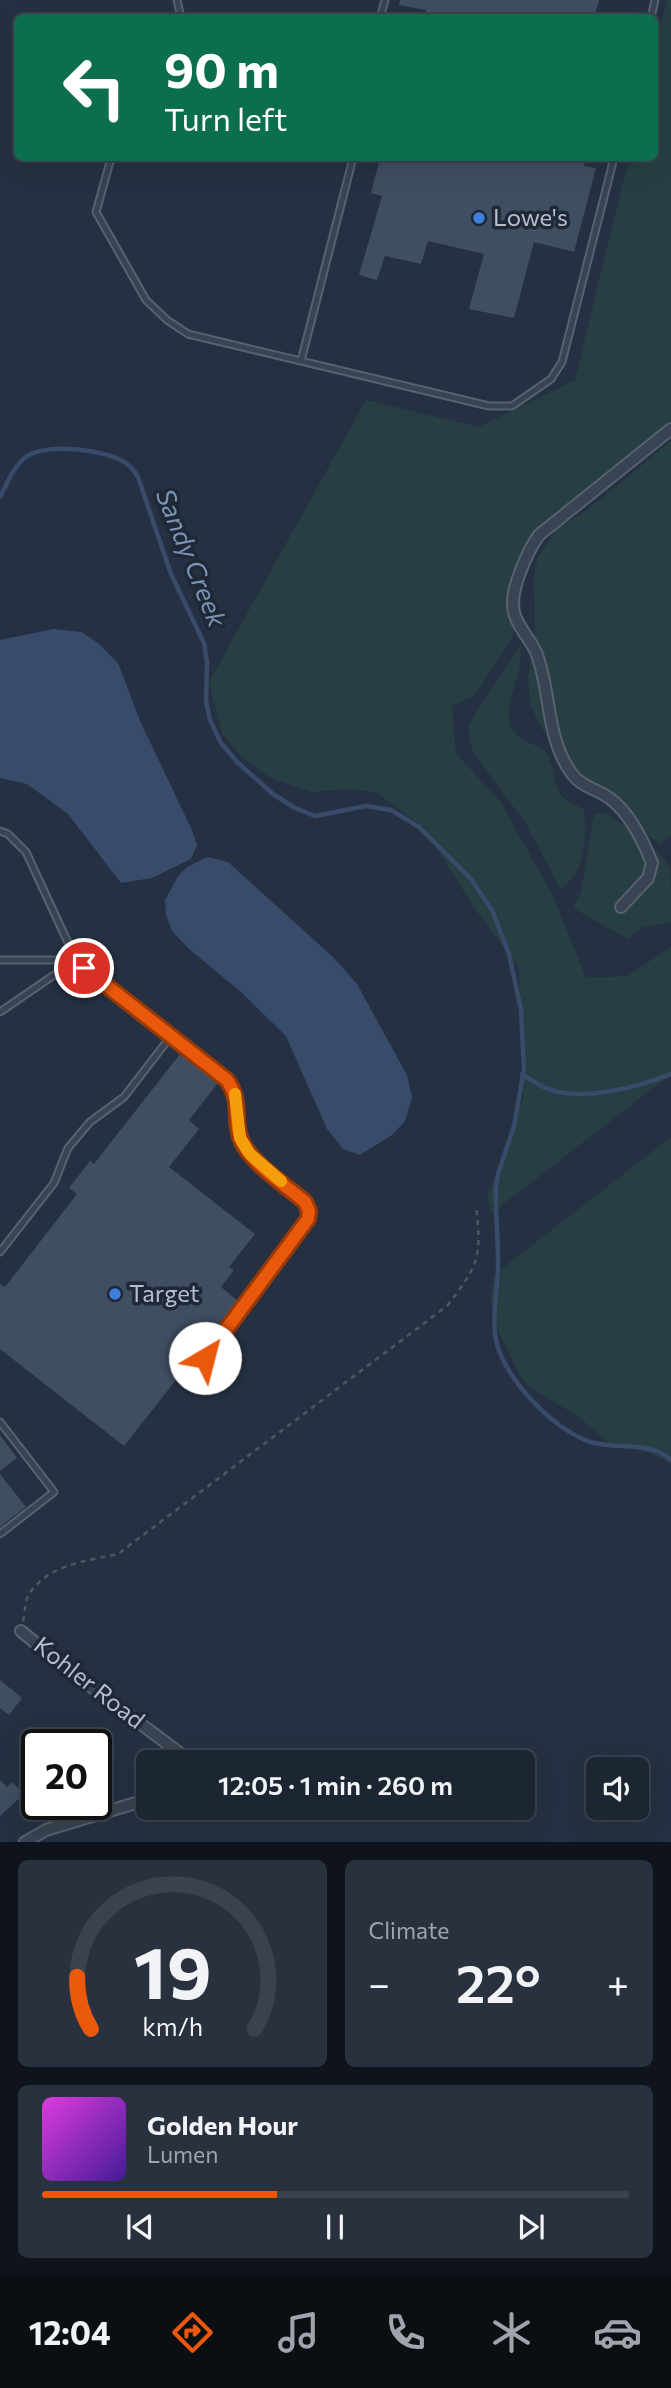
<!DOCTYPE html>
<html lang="en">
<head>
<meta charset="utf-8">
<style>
	body { margin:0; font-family:Commissioner,sans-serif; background:#29313e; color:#f1f3f6; height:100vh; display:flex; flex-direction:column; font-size:26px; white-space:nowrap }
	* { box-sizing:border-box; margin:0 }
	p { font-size:23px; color:#a0a5ac }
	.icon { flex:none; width:38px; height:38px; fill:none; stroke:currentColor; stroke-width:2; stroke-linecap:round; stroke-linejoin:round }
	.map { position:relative; height:1842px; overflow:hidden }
	.details { display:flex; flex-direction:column; gap:18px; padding:18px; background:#0f141c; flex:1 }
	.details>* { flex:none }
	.guide { position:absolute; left:14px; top:14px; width:644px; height:147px; border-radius:10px; box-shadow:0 7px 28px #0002,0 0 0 2px #3a424d; background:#0b6e4f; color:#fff; overflow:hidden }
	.tools { position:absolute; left:586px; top:1757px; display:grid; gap:14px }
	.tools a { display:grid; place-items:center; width:63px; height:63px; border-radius:10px; background:#1c2532; box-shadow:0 7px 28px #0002,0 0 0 2px #3a424d; font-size:35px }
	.speed { position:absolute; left:21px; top:1729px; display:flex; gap:14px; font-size:35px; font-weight:700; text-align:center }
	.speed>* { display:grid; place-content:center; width:91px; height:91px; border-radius:50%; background:#1c2532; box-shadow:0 7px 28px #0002,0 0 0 2px #3a424d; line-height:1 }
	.speed .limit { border:4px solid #111; border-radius:10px; background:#fff; color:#111 }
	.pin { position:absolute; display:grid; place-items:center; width:60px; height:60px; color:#fff; margin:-30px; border:4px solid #fff; border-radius:50%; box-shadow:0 2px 7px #0007 }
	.me { position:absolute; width:77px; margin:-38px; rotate:37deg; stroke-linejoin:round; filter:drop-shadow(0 0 5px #0008) }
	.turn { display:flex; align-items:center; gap:24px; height:147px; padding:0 35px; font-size:32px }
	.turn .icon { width:91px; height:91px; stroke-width:2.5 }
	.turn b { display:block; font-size:49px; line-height:60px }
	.big { font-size:52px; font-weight:600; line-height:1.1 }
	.details .card { flex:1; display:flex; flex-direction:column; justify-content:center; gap:10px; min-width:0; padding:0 24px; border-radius:10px; background:#29313e }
	.details .dial { align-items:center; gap:0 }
	.dial svg { height:182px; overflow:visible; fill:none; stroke:#3a424d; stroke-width:7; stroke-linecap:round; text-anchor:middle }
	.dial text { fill:#f1f3f6; stroke:none }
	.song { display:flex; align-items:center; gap:21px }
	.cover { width:84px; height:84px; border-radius:10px; background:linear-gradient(135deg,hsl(300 70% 55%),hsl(260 70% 35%)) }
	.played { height:7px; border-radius:4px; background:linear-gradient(90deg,#ea580c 40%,#3a424d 40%) }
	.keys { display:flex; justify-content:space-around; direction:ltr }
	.heat { display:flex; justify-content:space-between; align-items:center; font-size:38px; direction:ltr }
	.details .tiles { flex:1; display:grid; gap:18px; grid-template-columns:1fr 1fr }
	.card:last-child { grid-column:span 2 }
	.trip { position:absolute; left:136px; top:1750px; width:399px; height:70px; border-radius:10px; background:#1c2532; box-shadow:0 7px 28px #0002,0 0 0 2px #3a424d; font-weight:600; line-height:70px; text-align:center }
	.tab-bar { display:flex; height:112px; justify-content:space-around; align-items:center; background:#0b0f14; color:#a0a5ac }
	.tab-bar .icon { width:49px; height:49px }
	.tab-bar .on { color:#ea580c }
	.tab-bar b { font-size:32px; color:#f1f3f6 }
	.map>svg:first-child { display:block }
</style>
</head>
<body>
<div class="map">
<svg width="671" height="1842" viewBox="0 0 671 1842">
	<rect width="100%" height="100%" fill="#253142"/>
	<path fill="#273f43" d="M667,0H671V421L524,545L516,569L522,608L511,640L474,696L452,706L456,753L501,803L553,896L586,978L627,976L671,947V1074L492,1213L487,1196L502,1164L523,1098L519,968L473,906L425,829L376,792L347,789L311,792L269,777L241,756L222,734L209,682L366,400L479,427L575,380L629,158H654L655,51Z
		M671,441V835L660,845L617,807L597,799L583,788L541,727L530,704L528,678L535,634L534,574L538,557L557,529L587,510Z
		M521,644C520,651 521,659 520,666C516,689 497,719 519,737C528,745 545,745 549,758C560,787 549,794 584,809C586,828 586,854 576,872C573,878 566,884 561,890L526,824L473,752L469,737V725L475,714Z
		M603,812C619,819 662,852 670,868C671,877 671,910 671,922L642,927L628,939L573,908L581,892L593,819L596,814Z
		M671,1137V1463L648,1452L610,1444L579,1417L533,1389L522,1379L498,1330L490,1298L494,1275Z"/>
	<path fill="#384b6a" d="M54,629L81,632L98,643L118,663L141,723L191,828L197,845L191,859L152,878L121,883L68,814L27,784L0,778V640Z
		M207,857L228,862L334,958L357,984L407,1075L412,1098L405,1121L392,1135L360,1155L343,1149L327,1129L286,1036L241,992L189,949L172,931L166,915L165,900L178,876L187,867Z"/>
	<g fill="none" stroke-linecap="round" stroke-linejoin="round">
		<path stroke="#384b6a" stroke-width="4.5" d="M0,497C7,484 14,465 27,456C49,443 108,449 127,464C132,467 135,472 138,477L171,574L204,643L207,662L206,701L210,720L221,743L237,762L273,794L295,808L315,816L366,806L391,810L419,827L471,879L492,910L509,954L521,1010L524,1069L514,1126L498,1174L496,1185C495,1210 498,1234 498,1259C499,1284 492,1309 495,1334C499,1374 552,1429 590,1442C616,1450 650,1440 671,1460
			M522,1074C531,1080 541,1087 551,1090C585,1101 638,1087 671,1074"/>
	</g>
	<path fill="#404e62" d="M400,0H599L594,18H424L426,10L399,5Z
		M380,158H586L584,166L596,168L574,252L534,242L514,318L469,309L484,254L428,241L421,264L385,256L377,280L359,275L382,196L371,193Z
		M180,1054L218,1083L189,1120L199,1129L169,1167L255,1234L229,1267L234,1270L221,1287L238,1301L124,1446L0,1349V1284L5,1287L77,1194L69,1188L90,1161L94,1164Z
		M0,1435L17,1458L0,1471Z
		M0,1474L26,1507L0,1527Z
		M0,1680L22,1698L9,1715L0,1708Z
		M0,1780L7,1787L12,1782L24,1794L0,1816Z"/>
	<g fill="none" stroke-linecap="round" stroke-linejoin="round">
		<g stroke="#57616f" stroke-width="9">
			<path id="lane" d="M177,0L181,18
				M380,18L385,0
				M651,18L655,0
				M111,158L96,212L146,300L167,320L188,334L489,406H512L551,379L562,362L614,158
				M301,361L353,158
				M0,831L8,834L26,852L76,960H0
				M0,1012L76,960L227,1080C242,1102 234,1115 240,1137C247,1161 287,1186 305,1202L309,1211L308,1219L205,1358
				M0,1252L54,1183L68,1148L90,1122L124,1097L171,1036
				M0,1422L54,1492L0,1534"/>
		</g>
		<g stroke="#57616f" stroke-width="14">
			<path id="street" d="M621,907L648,878L652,863C642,838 627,807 603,794C592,788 580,785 572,774C545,737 552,693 536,652C529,637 513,622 513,605C512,586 528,550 539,535L671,429
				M21,1631L62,1665L181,1754L188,1762
				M25,1842L46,1830L149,1799"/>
		</g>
		<path stroke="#455c5f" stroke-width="2.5" stroke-dasharray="5 5" stroke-linecap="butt" d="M23,1621C25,1613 25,1600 29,1594C49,1564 87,1561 118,1554L447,1306C479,1265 482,1257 476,1205"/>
		<use href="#lane" stroke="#394351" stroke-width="5"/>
		<use href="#street" stroke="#394351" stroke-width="10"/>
	</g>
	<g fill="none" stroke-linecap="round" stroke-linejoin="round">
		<g stroke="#983908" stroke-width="18">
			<path id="route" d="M84,968L227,1080C242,1102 233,1115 240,1137C247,1161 287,1186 305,1202L309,1211L308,1219L205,1358"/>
		</g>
		<use href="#route" stroke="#ea580c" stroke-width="12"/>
		<path stroke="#f59e0b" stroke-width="12" d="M235,1094L240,1138L250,1154L281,1181"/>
	</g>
	<g fill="#3f7fe0" stroke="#1e2837" stroke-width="2.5">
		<circle cx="479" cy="218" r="7"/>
		<circle cx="115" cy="1294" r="7"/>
	</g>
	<g text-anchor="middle" stroke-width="7" stroke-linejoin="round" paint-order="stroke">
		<g font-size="24" fill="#b6becc" stroke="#1e2837" text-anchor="start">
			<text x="493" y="226">Lowe's</text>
			<text x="129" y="1302">Target</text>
		</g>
		<g font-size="24" fill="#b6becc" stroke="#1e2837">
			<text transform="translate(89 1683) rotate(38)" y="8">Kohler Road</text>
		</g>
		<g font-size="26" font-style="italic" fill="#7c93b4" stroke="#1e2837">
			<text transform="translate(191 558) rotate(68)" y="9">Sandy Creek</text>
		</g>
	</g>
</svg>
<div class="tools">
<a><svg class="icon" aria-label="sound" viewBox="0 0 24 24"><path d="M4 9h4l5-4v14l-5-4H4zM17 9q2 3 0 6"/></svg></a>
</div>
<div class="speed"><div class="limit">20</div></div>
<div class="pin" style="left:84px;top:968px;background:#d93025"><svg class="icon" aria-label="arrive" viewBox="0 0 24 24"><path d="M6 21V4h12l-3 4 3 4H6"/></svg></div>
<svg class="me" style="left:205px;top:1358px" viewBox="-20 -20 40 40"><circle r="19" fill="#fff"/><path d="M0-13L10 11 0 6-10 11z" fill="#ea580c"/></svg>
<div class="trip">12:05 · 1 min · 260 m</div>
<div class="guide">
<div class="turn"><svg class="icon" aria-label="left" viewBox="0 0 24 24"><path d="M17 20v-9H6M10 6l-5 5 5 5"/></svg><div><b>90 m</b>Turn left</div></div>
</div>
</div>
<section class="details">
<div class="tiles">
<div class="card dial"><svg viewBox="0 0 100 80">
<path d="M14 69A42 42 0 1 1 86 69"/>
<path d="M14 69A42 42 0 0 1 8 46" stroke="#ea580c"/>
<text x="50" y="56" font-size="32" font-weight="700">19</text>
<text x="50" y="72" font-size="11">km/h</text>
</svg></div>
<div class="card"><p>Climate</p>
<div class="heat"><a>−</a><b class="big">22°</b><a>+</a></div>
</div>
<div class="card">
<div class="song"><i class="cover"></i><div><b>Golden Hour</b><p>Lumen</p></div></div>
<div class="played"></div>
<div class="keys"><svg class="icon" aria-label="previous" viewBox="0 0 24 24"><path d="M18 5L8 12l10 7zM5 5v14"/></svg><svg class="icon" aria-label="pause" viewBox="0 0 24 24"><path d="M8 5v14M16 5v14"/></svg><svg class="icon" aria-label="next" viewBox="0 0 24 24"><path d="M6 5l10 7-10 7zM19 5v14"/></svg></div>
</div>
</div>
</section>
<nav class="tab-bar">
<b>12:04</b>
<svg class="icon on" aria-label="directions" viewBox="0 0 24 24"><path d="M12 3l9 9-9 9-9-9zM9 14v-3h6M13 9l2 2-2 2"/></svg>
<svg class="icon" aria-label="music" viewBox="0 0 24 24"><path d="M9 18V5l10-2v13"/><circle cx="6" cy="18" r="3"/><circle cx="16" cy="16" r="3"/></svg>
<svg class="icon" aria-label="phone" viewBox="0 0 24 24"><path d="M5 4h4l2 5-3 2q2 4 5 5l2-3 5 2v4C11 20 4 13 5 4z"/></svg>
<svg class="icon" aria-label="climate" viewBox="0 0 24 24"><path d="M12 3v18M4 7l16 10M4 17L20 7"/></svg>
<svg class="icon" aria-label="car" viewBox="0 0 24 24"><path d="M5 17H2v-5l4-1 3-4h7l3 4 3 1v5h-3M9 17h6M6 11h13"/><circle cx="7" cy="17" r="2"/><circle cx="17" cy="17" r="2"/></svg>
</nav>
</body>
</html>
